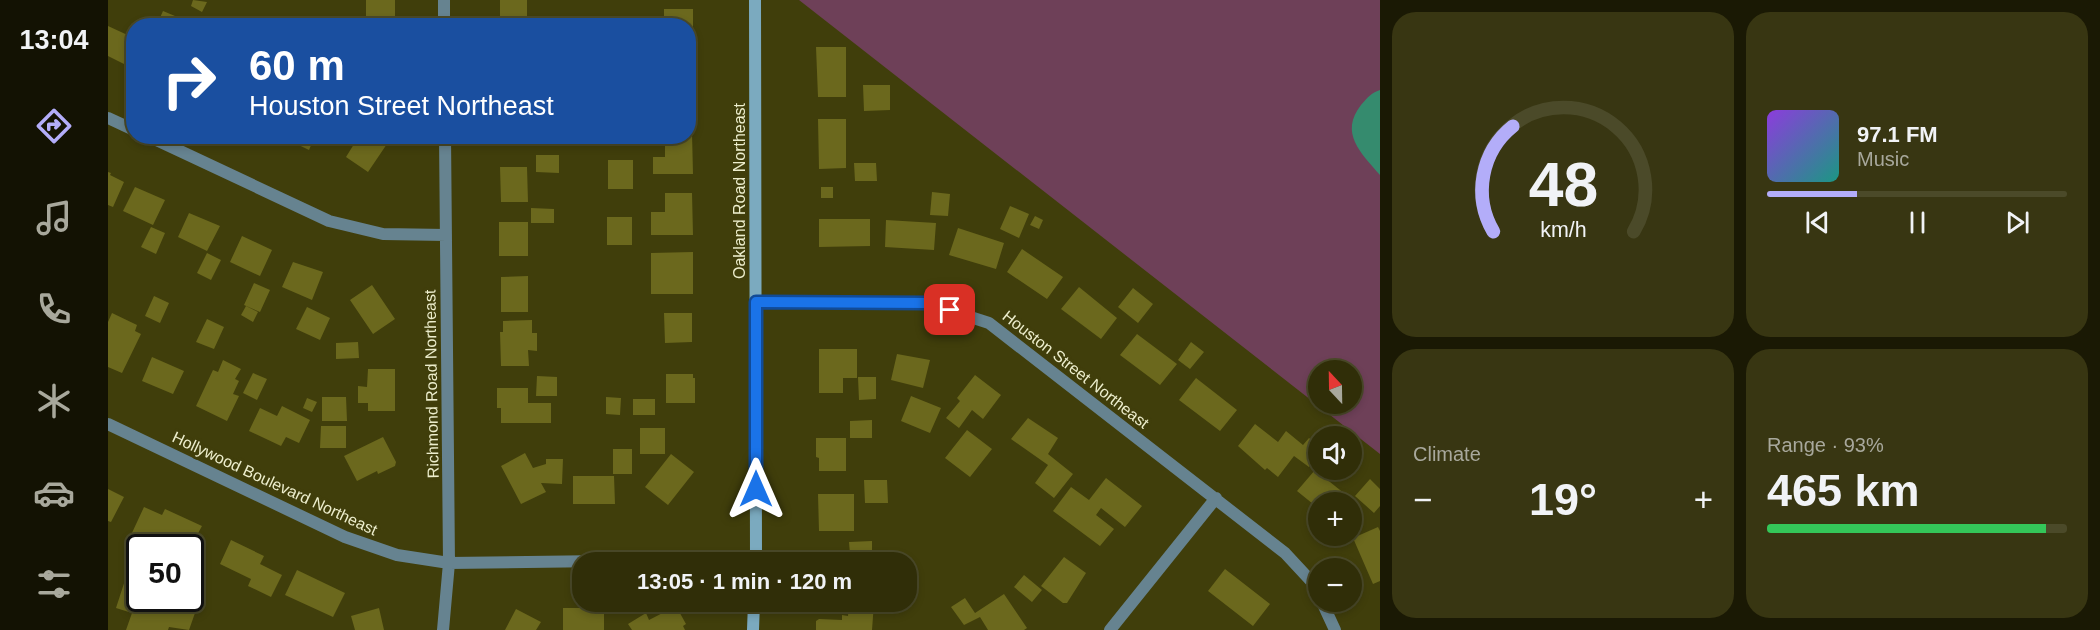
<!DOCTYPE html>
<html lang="en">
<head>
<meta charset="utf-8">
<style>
	body { margin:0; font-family:Helvetica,sans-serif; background:#383612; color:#f1f3f6; height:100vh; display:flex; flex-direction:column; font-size:22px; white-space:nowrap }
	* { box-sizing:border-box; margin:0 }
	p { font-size:20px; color:#a8a89c }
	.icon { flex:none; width:33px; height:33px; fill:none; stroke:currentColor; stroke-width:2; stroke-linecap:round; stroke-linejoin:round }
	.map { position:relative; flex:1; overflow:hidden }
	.panel { display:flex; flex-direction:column; gap:12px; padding:12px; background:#1a1904; width:720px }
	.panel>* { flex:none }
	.top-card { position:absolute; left:18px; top:18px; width:570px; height:126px; border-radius:24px; box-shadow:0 3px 9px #0003,0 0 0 2px #4b4a29; background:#1a4fa0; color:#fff; overflow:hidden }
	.needle { width:39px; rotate:338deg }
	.tools { position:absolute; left:1200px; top:360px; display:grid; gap:12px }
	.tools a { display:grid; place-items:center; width:54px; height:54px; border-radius:50%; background:#302e08; box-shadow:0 3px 9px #0003,0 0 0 2px #4b4a29; font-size:30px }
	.speed { position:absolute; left:18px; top:534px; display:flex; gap:12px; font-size:30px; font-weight:700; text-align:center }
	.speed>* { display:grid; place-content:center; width:78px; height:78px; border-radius:50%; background:#302e08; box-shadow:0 3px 9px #0003,0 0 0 2px #4b4a29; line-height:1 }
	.speed .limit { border:3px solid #111; border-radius:9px; background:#fff; color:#111 }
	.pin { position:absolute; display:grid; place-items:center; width:51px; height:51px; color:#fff; margin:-26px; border-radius:12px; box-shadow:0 3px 9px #0006 }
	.me { position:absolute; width:66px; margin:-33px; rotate:0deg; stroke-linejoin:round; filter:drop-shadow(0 0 4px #0008) }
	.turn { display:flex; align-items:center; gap:21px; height:126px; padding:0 24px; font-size:27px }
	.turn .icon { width:78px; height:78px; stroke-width:2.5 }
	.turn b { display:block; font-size:42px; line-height:51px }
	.big { font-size:45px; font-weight:800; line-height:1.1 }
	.panel .tile { flex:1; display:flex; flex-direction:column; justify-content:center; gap:9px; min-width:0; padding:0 21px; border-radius:24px; background:#383612 }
	.panel .dial { align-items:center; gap:0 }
	.dial svg { height:156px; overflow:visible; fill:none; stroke:#4b4a29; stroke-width:7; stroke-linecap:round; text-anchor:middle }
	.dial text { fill:#f1f3f6; stroke:none }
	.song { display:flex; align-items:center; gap:18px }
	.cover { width:72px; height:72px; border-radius:9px; background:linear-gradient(135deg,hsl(270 70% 55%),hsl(170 70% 35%)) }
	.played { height:6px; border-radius:3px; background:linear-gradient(90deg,#b3adf9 30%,#4b4a29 30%) }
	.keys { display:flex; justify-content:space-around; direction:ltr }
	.heat { display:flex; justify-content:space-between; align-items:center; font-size:33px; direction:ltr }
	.charge { height:9px; border-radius:4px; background:linear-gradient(90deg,#34c759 93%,#4b4a29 0) }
	.panel .tiles { flex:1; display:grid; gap:12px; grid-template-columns:repeat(2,1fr) }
	.trip { position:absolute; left:464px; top:552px; width:345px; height:60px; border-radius:24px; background:#302e08; box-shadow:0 3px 9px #0003,0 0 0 2px #4b4a29; font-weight:800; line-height:60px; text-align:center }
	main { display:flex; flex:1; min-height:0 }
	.tab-bar { display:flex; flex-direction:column; width:108px; justify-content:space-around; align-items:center; background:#131203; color:#a8a89c }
	.tab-bar .icon { width:42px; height:42px }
	.tab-bar .current { color:#b3adf9 }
	.tab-bar b { font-size:27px; color:#f1f3f6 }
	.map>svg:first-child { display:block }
</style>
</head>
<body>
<main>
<nav class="tab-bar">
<b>13:04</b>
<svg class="icon current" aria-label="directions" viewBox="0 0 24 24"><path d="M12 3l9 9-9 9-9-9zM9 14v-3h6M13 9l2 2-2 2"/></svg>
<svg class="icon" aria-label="music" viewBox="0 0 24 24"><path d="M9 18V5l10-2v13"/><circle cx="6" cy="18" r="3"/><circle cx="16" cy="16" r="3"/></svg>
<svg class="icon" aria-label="phone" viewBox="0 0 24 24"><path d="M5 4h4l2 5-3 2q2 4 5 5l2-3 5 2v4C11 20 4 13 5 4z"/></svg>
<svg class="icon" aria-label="climate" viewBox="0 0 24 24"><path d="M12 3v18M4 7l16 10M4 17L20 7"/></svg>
<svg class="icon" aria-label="car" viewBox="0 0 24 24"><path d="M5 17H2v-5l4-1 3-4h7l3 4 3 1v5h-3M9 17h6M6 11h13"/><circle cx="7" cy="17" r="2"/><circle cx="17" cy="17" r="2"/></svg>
<svg class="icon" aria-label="filters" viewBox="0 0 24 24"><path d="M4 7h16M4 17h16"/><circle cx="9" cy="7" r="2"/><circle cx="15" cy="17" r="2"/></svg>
</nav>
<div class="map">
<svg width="1272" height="630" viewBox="0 0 1272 630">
	<rect width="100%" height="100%" fill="#403e0b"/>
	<path fill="#6e4058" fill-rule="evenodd" d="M691,0H1272V454ZM1210,370H1244V404H1210Z"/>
	<path fill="#358b6e" d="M1272,90V175C1253,153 1231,133 1253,105C1260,97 1263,93 1272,90Z"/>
	<path fill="#6b681d" d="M85,0L99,2L94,12L83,6Z
		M258,0H287V23H258Z
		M392,0H419V26H392Z
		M556,9H585V50H580V26H556Z
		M55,11L67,16L62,26L51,20Z
		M226,18H248V26H226Z
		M0,26L26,38V44L16,64L0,56Z
		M708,47H738V97H710Z
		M580,68H584V109H580Z
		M755,85H782V110L756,111Z
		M710,119H738V168L711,169Z
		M580,133H584L585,174H545V157H557V136H580Z
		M172,136H207L201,150Z
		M251,136L283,138L260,172L238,157Z
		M392,136H420V146H393Z
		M428,155H451V173L428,172Z
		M500,160H525V189H500Z
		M746,163H768L769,181H747Z
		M392,167H419L420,202H393Z
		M0,172L3,173L2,175L16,182L5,207L0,205Z
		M27,187L57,200L45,225L15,211Z
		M713,187H725V198H713Z
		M824,192L842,194L840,216L822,215Z
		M557,193H584L585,235H543V212H557Z
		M902,206L921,214L911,238L892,229Z
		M423,208L446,209V223H423Z
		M81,213L112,226L99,251L70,237Z
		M927,216L935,220L931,229L922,225Z
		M499,217H524V245H499Z
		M711,219H762V246L711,247Z
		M778,220L828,223L826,250L777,247Z
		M391,222H420V256H391Z
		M43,227L57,233L48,254L33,247Z
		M850,228L896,243L888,269L841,255Z
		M134,236L164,250L152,276L122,262Z
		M914,249L955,277L939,299L899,272Z
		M585,252V294H543V253Z
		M99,253L113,260L103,280L89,273Z
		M185,262L215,272L204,300L174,287Z
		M420,276V312H393V277Z
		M146,283L162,290L152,312L136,305Z
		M264,285L287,319L265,334L242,300Z
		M971,287L1009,318L993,339L953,309Z
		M1025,288L1045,304L1030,323L1010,307Z
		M46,296L61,303L52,323L37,316Z
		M138,306L150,312L145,322L133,315Z
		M199,307L222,318L212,340L188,329Z
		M4,313L29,325L27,331L33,334L14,373L0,367V322Z
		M556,313H584V342L557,343Z
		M99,319L116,327L106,349L88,342Z
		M424,320V333H429V351L420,350L421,366H393L392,332H395V321Z
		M1029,334L1069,364L1052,385L1012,355Z
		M250,342L251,358L228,359V343Z
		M1083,342L1096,352L1082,369L1070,360Z
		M711,349H749V378H735V393H711Z
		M789,354L822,360L815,388L783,380Z
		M44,357L76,371L65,394L34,381Z
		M115,360L133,369L127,379L131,381L125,394L131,396L119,421L88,406L105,370L110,372Z
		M260,369H287V411H260V403H250V386L259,387Z
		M145,373L159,379L149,400L135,393Z
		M558,374H585V378H587V403H558Z
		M867,375L893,395L875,419L864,410L851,428L838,418L852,401L849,398Z
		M429,376L449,377V396H428Z
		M750,377H768V399L751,400Z
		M1088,378L1129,410L1112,431L1071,400Z
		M389,388H420V403H443V423H393V408H389Z
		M803,396L833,408L822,433L793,421Z
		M214,397H238L239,421H214Z
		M498,397L513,398L512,415L498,414Z
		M199,398L209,402L204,412L195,408Z
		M525,399H547V415H525Z
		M174,406L202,420L191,443L178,437L173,446L141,431L152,408L169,416Z
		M920,418L950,438L940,454L965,474L946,498L927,483L940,465L903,439Z
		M764,420V438H742V421Z
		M1147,424L1170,442L1178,431L1195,445L1201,438L1210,445V454L1201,467L1186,456L1170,477L1159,468L1157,470L1130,446Z
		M213,426H238V448H212Z
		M532,428H557V454H532Z
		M859,430L884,449L862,477L837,458Z
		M275,437L288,462L287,466L270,474L269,471L249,481L236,456Z
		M708,438H738V471H711V458L708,457Z
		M505,449H524V474H505Z
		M417,453L425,468L438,464V459H455L454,484L433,483L438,492L413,504L393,466Z
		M563,454L586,472L560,505L537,487Z
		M1207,470L1247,502H1210V508L1189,491Z
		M465,476H506L507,504H465Z
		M998,478L1034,506L1017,527L993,508L988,515L1006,529L992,546L945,511L963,487L981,500Z
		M1262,479L1272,489V506L1266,513L1247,496Z
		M756,480H779L780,503H757Z
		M0,489L16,497L3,522L0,521Z
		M710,494H746V531H711Z
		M36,507L54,515L57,509L94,526L82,548H43L44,544L23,535Z
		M1270,527L1272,531V581L1265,584L1245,538Z
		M123,540L156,556L152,564L174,575L163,597L140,586L143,579L112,564Z
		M764,541V562H712V558H730V554H742L741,542Z
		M956,557L978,573L959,603H955L933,586Z
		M1117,569L1162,604L1145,626L1100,591Z
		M189,570L237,593L225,617L177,595Z
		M19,574L32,579V598H71L68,607L87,613L81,630L61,627L60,630H18L24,613L8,608Z
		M916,575L934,590L924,602L906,587Z
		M896,594L919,628L916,630H880L872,617L856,625L843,607L857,598L867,613Z
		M741,602L766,603L764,630H708V621L711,619L734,620V615L740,616Z
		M568,606L578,624L575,626L577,630H524L520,624L538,613L541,620Z
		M271,608L276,630H247L243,616Z
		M455,608H496V630H455Z
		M408,609L433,622L428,630H397Z"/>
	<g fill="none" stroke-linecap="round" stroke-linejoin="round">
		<path stroke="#668390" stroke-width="12" d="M336,0V26
			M0,118L26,130
			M40,136L221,221L275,234L338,235
			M648,302L822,304L881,323L1177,553L1203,581L1210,595
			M0,424L237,537L289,555L341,563L648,559
			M1214,602L1227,630
			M335,630L341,563L337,136
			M1002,630L1108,498"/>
		<path stroke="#7baabf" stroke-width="12" d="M647,0L648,562
			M645,630L646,602"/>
	</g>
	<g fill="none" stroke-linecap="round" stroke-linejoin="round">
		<g stroke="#114b97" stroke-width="15">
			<path id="route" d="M648,489V302L822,303L842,310"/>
		</g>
		<use href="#route" stroke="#1a73e8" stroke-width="10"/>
	</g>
	<g text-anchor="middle" stroke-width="6" stroke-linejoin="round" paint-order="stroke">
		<g font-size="16" fill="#edeecd" stroke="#403e0b">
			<text transform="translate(631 191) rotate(-90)" y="6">Oakland Road Northeast</text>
			<text transform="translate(968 369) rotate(38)" y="6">Houston Street Northeast</text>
			<text transform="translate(323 384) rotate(-91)" y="6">Richmond Road Northeast</text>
			<text transform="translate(167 483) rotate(25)" y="6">Hollywood Boulevard Northeast</text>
		</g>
	</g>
</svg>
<div class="tools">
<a><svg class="needle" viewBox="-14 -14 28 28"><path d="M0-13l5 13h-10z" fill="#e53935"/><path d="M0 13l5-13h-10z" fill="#a8a89c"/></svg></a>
<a><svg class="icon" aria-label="sound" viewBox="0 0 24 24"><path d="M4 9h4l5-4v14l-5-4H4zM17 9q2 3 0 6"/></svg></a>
<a>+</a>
<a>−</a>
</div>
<div class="speed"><div class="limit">50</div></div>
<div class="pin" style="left:842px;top:310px;background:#d93025"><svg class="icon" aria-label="arrive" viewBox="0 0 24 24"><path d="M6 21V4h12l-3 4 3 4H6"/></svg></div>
<svg class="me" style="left:648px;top:489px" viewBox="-20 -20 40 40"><path d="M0-17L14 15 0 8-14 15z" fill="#1a73e8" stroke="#fff" stroke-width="4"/></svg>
<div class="trip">13:05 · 1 min · 120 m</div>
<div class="top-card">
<div class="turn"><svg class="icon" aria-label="right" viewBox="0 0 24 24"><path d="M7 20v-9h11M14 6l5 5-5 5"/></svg><div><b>60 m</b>Houston Street Northeast</div></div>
</div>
</div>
<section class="panel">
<div class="tiles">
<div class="tile dial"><svg viewBox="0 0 100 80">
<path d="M14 69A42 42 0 1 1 86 69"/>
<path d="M14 69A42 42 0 0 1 24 15" stroke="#b3adf9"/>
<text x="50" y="56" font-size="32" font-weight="700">48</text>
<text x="50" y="72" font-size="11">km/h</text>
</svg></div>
<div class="tile">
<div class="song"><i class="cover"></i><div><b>97.1 FM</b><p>Music</p></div></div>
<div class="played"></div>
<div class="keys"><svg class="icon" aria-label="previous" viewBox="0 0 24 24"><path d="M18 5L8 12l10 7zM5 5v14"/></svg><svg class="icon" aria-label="pause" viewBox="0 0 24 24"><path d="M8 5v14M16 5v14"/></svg><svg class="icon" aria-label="next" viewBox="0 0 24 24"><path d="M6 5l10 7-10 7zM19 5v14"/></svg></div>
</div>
<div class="tile"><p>Climate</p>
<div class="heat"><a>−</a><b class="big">19°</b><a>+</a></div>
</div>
<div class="tile"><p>Range · 93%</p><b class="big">465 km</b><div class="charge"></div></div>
</div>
</section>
</main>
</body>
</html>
